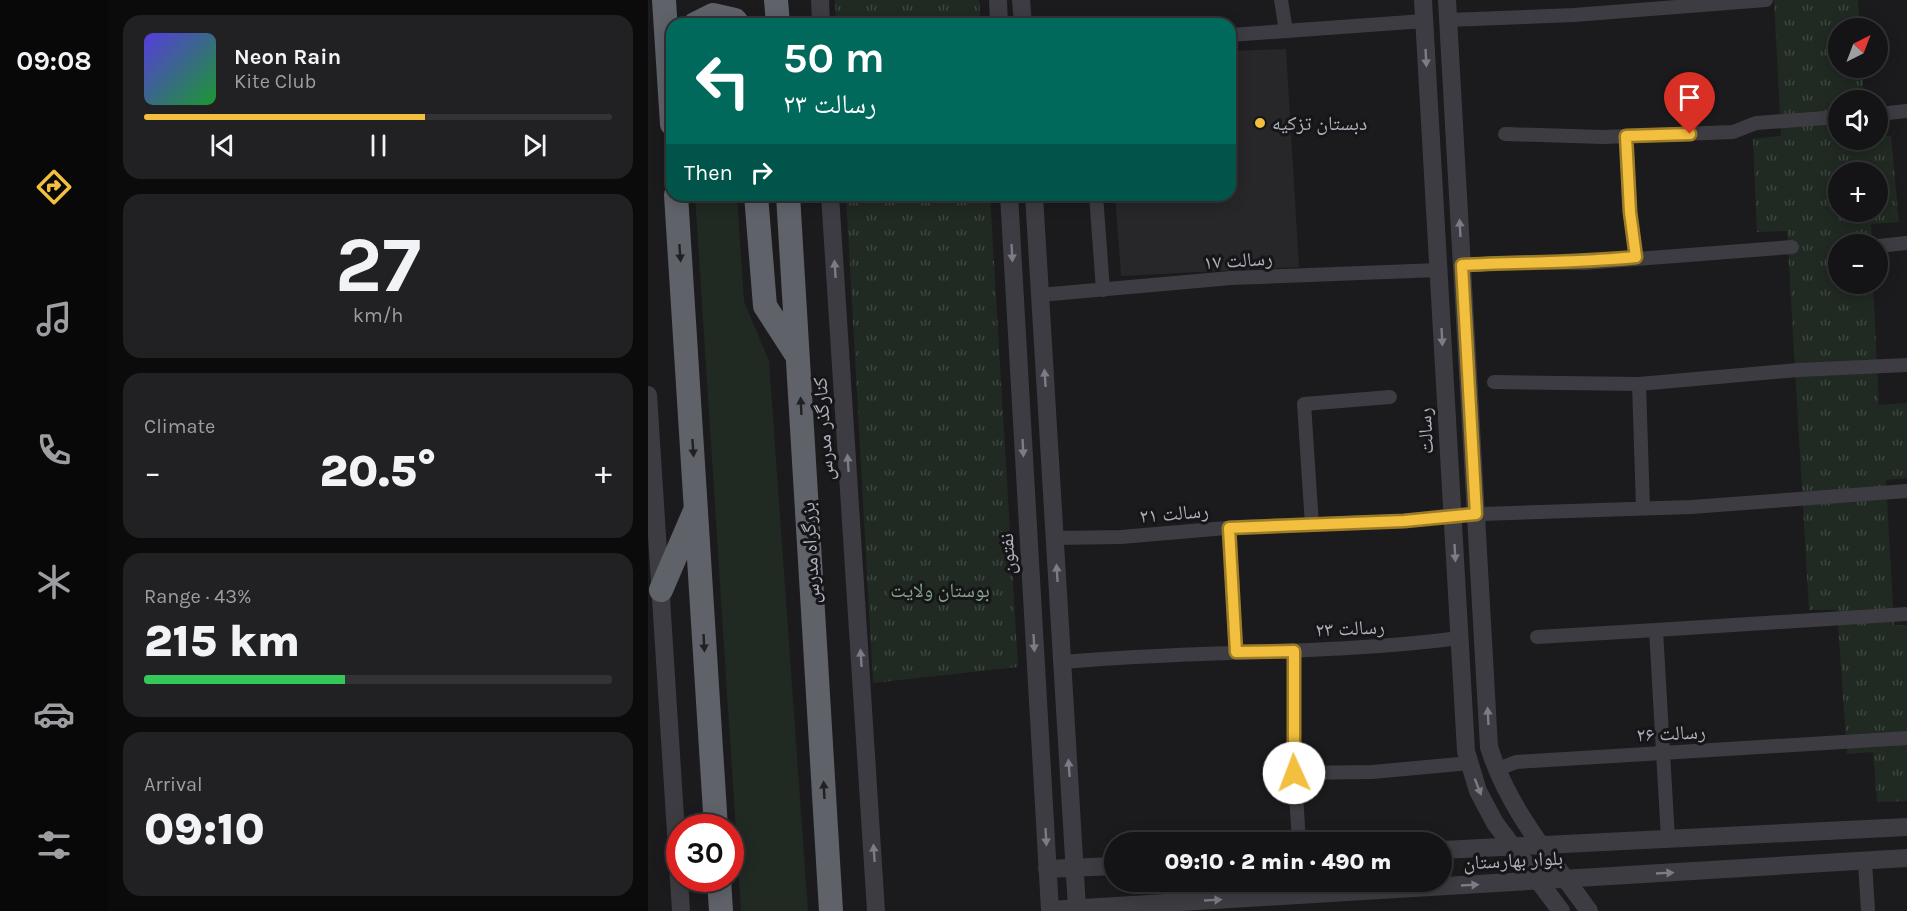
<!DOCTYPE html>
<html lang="en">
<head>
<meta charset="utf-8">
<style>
	body { margin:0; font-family:Karla,"Noto Naskh Arabic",sans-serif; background:#212123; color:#f1f3f6; height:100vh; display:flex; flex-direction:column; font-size:22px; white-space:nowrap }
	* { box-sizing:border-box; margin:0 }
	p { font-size:20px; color:#9d9ea1 }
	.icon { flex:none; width:33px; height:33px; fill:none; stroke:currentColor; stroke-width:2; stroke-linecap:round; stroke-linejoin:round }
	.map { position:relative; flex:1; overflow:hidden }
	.sheet { display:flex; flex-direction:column; gap:15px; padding:15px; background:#0b0b0c; width:540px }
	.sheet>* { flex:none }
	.guide { position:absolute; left:18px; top:18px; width:570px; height:183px; border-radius:18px; box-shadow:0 3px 15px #0003,0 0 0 2px #333335; background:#00695c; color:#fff; overflow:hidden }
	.needle { width:39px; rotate:42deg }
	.buttons { position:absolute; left:1180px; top:18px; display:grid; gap:12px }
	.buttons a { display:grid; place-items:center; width:60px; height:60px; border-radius:50%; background:#141416; box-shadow:0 3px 15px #0003,0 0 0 2px #333335; font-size:30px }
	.speed { position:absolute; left:18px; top:814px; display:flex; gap:12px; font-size:30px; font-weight:700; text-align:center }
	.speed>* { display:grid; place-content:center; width:78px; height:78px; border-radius:50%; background:#141416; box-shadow:0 3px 15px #0003,0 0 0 2px #333335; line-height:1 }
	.speed .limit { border:9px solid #d22; background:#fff; color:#111 }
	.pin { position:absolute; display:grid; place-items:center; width:51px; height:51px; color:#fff; margin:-62px -26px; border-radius:50% 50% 50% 0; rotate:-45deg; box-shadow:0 0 6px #0007 }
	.pin .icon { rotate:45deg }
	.me { position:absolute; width:66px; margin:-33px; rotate:358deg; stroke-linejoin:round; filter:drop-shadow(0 0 4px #0008) }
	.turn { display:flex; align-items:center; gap:21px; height:126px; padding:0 18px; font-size:27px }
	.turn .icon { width:78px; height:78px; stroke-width:2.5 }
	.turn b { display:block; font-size:42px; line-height:51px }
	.then { display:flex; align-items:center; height:57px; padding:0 18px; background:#0003; gap:12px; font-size:22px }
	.big { font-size:45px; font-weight:800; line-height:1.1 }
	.sheet .card { flex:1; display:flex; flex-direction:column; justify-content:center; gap:9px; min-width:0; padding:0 21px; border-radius:18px; background:#212123 }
	.sheet .dial { align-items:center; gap:0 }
	.dial b { font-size:78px; line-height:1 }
	.song { display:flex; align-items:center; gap:18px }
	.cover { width:72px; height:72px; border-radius:9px; background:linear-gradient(135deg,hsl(250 70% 55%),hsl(130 70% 35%)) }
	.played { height:6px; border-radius:3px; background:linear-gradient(90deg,#f2bf3e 60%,#333335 60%) }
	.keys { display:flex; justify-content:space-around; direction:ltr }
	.heat { display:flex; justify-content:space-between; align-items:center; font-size:33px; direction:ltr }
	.charge { height:9px; border-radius:4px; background:linear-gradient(90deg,#34c759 43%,#333335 0) }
	.trip { position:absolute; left:456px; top:832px; width:348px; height:60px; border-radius:30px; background:#141416; box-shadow:0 3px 15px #0003,0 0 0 2px #333335; font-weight:800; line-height:60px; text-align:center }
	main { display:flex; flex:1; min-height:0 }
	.tab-bar { display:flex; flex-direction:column; width:108px; justify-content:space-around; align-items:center; background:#080809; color:#9d9ea1 }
	.tab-bar .icon { width:42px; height:42px }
	.tab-bar .current { color:#f2bf3e }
	.tab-bar b { font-size:27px; color:#f1f3f6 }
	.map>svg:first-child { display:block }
</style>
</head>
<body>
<main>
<nav class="tab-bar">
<b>09:08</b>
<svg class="icon current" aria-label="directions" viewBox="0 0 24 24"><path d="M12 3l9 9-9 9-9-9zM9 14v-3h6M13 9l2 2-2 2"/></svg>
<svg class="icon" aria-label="music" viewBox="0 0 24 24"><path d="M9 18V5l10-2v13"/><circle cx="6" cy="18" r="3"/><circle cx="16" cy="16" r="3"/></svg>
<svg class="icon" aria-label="phone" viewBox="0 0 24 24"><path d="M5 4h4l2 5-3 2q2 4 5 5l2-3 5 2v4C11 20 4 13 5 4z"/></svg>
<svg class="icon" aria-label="climate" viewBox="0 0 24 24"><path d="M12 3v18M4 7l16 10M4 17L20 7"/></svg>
<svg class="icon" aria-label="car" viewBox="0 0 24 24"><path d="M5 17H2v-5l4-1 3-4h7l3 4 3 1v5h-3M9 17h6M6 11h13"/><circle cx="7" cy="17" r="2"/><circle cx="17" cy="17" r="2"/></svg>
<svg class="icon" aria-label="filters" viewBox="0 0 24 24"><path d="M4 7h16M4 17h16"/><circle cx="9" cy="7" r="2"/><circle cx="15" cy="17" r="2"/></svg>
</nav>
<section class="sheet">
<div class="card">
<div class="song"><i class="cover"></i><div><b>Neon Rain</b><p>Kite Club</p></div></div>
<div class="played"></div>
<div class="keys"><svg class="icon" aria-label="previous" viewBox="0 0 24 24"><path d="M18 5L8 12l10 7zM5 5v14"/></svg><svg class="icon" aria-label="pause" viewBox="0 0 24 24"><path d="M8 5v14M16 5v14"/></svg><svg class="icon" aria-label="next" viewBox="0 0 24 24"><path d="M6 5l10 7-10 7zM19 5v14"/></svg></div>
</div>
<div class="card dial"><b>27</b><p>km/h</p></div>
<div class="card"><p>Climate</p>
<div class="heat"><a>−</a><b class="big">20.5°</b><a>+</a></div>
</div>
<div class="card"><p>Range · 43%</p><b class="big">215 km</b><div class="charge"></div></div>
<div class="card"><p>Arrival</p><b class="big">09:10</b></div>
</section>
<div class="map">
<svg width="1259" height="911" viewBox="0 0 1259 911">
	<defs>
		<pattern id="park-tufts" width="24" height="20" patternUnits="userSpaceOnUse" patternTransform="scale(1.5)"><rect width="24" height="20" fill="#202922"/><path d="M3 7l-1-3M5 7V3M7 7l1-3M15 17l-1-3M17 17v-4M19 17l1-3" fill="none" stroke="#3e4640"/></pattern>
	</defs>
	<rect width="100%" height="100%" fill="#1b1b1d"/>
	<path fill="#27272a" d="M638,49L651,267L473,276L467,195H582V51Z"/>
	<path fill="#202922" d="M47,195H89L96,301L121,361L160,911H93Z"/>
	<path fill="url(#park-tufts)" fill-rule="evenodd" d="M187,0H331L333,24H188Z
		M1126,0H1210L1212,28H1191V68H1214L1216,100H1191V140H1230V136H1243L1251,222L1223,224L1224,244H1191V284H1225L1231,405L1259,403V478L1238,480L1246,625H1259V801L1229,802L1225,752L1199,754L1189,610H1161L1139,231L1109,232L1105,139L1133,136ZM1191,172H1230V212H1191Z
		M198,195H342L370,667L225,683Z"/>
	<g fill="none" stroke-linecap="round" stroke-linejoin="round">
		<path stroke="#3c3c42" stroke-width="14" d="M633,0L638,31
			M800,20L926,15L1118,0
			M582,35L776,21
			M1230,114L1259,111
			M857,134L955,137L1085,132L1108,123L1191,117
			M978,136L982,212L988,257
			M448,195L455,290
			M1230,246L1259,243
			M814,265L877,262L936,263L1144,247
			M392,295L583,278L791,270
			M846,382L991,384L1150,370L1259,365
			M991,384L995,508
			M664,525L656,404L742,397
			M581,528L588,652
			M407,538L473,537L590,527L756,521L805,515L1043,507L1259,491
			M1008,630L1259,614
			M889,637L1008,630L1020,839
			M646,651V760L651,843
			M415,662C547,650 680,655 812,638
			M848,770L868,762L1259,738
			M647,773L724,772L822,763
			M1217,862L1220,911"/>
		<path stroke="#3c3c42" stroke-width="18" d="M172,0L173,24
			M350,0L351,24
			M373,0L375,24
			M775,0L818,751L830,791L847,823L913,911
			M799,0L841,747C860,809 903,858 941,911
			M182,195L228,911
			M361,195L402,910L1259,858
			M386,195L429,908
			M0,395L33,911
			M794,850L1259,827
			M399,869L466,866"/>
		<path stroke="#60626a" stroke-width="24" d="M16,0L24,124
			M128,0L130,24
			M47,24L65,15L87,20L90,24
			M28,195L68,828
			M108,195L117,306L148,354
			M140,195L183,911
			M13,590L46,513
			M71,879L73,911"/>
	</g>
	<defs><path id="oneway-solid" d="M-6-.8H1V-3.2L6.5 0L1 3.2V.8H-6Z" transform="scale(1.5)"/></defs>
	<g fill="#7b7c85">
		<use href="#oneway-solid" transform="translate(778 58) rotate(87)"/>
		<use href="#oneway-solid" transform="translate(812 228) rotate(-93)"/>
		<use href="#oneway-solid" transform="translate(364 253) rotate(87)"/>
		<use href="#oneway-solid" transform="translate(187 269) rotate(-94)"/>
		<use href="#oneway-solid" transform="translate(794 337) rotate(87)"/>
		<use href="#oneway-solid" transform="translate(397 378) rotate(-94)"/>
		<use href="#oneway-solid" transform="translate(375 448) rotate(87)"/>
		<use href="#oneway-solid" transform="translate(200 463) rotate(-94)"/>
		<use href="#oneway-solid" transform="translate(807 553) rotate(87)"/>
		<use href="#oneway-solid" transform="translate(409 573) rotate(-94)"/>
		<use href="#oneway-solid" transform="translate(386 643) rotate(87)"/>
		<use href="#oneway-solid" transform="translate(213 658) rotate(-94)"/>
		<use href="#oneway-solid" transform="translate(840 716) rotate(-93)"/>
		<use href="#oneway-solid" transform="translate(421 768) rotate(-94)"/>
		<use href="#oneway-solid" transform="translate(830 787) rotate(69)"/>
		<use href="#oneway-solid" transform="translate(398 837) rotate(87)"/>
		<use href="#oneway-solid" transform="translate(226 853) rotate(-94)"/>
		<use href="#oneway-solid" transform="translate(1017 873) rotate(-3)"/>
		<use href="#oneway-solid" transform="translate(822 885) rotate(-3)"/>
		<use href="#oneway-solid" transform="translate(565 900) rotate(-3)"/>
	</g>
	<g fill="#212124">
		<use href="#oneway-solid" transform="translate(32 253) rotate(86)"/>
		<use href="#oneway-solid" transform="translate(153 406) rotate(-93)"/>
		<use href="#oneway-solid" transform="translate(45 448) rotate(86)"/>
		<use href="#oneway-solid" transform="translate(56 643) rotate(87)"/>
		<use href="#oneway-solid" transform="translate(176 790) rotate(-93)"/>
	</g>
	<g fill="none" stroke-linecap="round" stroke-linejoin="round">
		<g stroke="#9d7c28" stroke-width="15">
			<path id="route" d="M646,773V651L588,652L581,528L756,521L828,514L814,265C872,262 930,263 988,257L982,212L978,136L1042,134"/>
		</g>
		<use href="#route" stroke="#f2bf3e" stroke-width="10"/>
	</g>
	<circle fill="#f2bf3e" stroke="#161618" stroke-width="2" cx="612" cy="123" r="6"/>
	<g text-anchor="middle" stroke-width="6" stroke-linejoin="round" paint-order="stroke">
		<g font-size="20" fill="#aeb1bc" stroke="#161618" text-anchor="start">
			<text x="624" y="130">دبستان تزکیه</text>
		</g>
		<g font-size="20" fill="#aeb1bc" stroke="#161618">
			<text transform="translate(590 260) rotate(-4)" y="7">رسالت ۱۷</text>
			<text transform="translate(175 429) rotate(-94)" y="7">کنارگذر مدرس</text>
			<text transform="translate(777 431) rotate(-93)" y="7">رسالت</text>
			<text transform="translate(526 513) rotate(-5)" y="7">رسالت ۲۱</text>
			<text transform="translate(162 553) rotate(-93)" y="7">بزرگراه مدرس</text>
			<text transform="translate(359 554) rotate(-93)" y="7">نفتون</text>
			<text transform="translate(702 628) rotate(-3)" y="7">رسالت ۲۳</text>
			<text transform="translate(1023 733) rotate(-3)" y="7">رسالت ۲۶</text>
			<text transform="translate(865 860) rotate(-3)" y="7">بلوار بهارستان</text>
		</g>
		<g font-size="20" fill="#85a789" stroke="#161618">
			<text x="292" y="597">بوستان ولایت</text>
		</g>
	</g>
</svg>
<div class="buttons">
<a><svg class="needle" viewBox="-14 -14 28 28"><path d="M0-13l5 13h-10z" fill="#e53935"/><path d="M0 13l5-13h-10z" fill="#9d9ea1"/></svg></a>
<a><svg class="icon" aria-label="sound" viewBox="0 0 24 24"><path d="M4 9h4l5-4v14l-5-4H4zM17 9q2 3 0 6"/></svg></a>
<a>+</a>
<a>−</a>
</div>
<div class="speed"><div class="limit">30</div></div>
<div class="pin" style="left:1042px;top:134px;background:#d93025"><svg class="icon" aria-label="arrive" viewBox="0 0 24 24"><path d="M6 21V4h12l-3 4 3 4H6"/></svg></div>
<svg class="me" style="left:646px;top:773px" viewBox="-20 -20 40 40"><circle r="19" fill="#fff"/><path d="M0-13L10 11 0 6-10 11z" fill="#f2bf3e"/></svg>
<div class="trip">09:10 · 2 min · 490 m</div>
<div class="guide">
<div class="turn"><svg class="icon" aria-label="left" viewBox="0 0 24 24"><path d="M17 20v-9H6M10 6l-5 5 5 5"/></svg><div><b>50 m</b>رسالت ۲۳</div></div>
<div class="then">Then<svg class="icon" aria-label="right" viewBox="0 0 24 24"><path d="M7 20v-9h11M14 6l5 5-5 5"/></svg></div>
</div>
</div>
</main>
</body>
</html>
